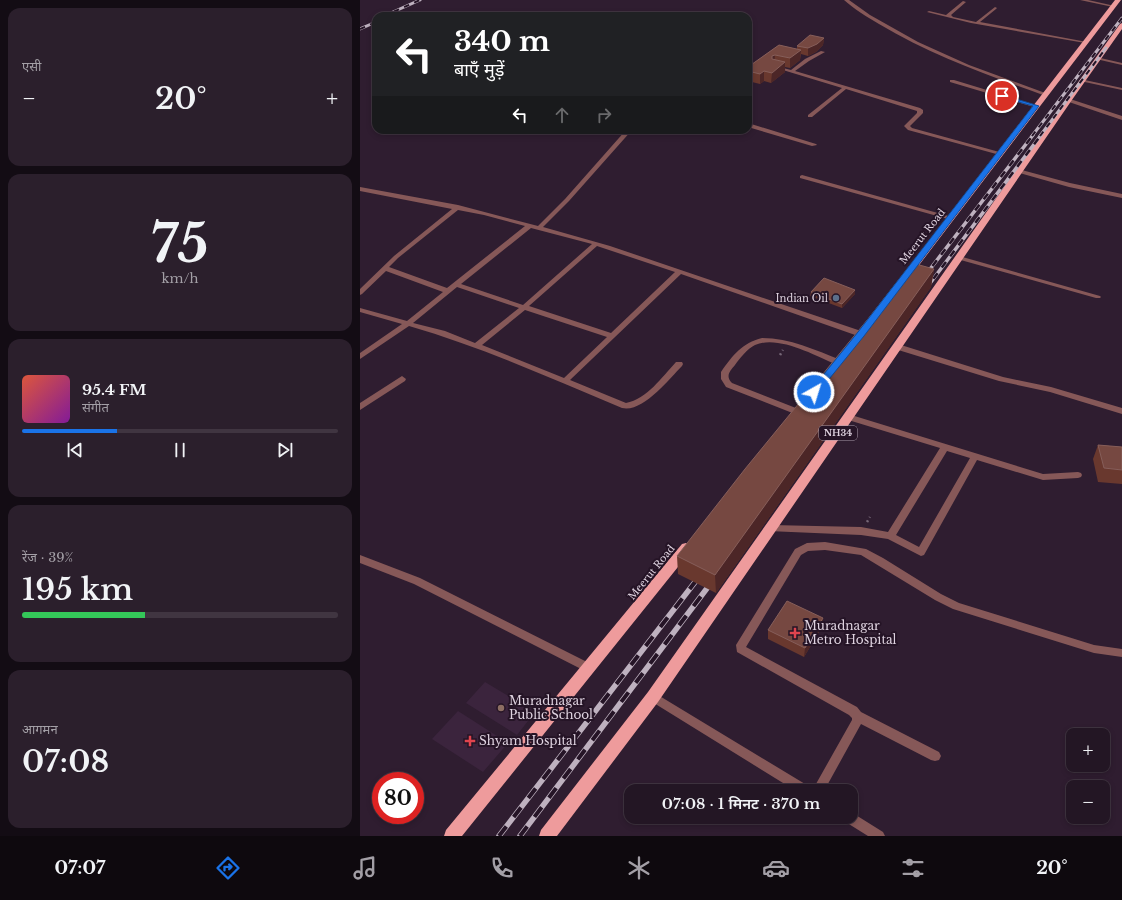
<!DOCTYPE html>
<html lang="hi">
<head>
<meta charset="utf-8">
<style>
	body { margin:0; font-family:"Libre Baskerville","Noto Sans Devanagari",serif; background:#2b1f2c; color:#f1f3f6; height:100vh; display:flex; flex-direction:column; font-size:15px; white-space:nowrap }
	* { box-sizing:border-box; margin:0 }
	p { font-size:13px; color:#a39fa6 }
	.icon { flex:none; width:22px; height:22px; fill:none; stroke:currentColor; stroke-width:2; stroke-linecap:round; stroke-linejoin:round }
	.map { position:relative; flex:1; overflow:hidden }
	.panel { display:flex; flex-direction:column; gap:8px; padding:8px; background:#130c14; width:360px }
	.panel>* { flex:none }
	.top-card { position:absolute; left:12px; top:12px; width:380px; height:122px; border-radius:12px; box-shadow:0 2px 6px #0003,0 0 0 1px #403541; background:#202124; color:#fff; overflow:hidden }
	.controls { position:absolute; left:706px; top:728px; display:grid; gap:8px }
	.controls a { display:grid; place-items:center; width:44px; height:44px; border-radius:8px; background:#231624; box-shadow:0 2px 6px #0003,0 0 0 1px #403541; font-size:20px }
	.speed { position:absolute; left:12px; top:772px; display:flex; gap:8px; font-size:20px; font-weight:700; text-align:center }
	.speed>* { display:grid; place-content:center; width:52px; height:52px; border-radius:50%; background:#231624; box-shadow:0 2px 6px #0003,0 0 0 1px #403541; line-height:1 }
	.speed .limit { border:6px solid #d22; background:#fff; color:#111 }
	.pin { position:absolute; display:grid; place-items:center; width:34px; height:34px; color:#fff; margin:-17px; border:2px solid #fff; border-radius:50%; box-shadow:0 1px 4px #0007 }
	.me { position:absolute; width:44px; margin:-22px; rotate:39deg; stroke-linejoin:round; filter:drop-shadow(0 0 3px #0008) }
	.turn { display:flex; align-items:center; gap:14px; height:84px; padding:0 16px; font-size:18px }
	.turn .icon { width:52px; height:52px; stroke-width:2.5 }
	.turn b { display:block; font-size:28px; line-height:34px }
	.lanes { display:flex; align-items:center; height:38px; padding:0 16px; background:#0003; justify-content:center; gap:20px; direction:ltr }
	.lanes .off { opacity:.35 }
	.big { font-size:30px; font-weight:600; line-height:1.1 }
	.panel .tile { flex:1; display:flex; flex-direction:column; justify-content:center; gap:6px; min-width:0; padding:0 14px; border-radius:12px; background:#2b1f2c }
	.panel .dial { align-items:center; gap:0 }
	.dial b { font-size:52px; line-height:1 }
	.song { display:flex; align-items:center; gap:12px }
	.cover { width:48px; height:48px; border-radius:6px; background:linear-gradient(135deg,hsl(10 70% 55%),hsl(290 70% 35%)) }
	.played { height:4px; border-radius:2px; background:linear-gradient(90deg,#1a73e8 30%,#403541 30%) }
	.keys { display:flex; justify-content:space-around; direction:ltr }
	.heat { display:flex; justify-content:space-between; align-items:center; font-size:22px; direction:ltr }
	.charge { height:6px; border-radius:3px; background:linear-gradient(90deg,#34c759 39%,#403541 0) }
	.trip { position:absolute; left:264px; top:784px; width:234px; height:40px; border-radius:12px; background:#231624; box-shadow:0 2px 6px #0003,0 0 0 1px #403541; font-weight:600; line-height:40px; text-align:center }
	.tab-bar { display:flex; height:64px; justify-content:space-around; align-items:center; background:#0e090e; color:#a39fa6 }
	.tab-bar .icon { width:28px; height:28px }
	.tab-bar .on { color:#1a73e8 }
	.tab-bar b { font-size:18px; color:#f1f3f6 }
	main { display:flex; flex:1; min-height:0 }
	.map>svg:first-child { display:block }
</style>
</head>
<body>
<main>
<section class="panel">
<div class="tile"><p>एसी</p>
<div class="heat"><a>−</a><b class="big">20°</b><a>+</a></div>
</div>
<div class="tile dial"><b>75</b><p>km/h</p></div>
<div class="tile">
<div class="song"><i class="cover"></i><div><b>95.4 FM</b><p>संगीत</p></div></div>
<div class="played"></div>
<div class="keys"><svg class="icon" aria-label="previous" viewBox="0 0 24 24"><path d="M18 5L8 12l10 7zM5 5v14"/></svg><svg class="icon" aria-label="pause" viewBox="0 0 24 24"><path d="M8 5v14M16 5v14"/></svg><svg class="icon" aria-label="next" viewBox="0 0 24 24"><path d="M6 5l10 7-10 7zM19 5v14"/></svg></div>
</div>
<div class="tile"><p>रेंज · 39%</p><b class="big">195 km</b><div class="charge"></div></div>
<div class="tile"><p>आगमन</p><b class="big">07:08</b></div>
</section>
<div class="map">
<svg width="762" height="836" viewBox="0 0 762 836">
	<rect width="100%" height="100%" fill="#2f1d30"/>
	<path fill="#3b243d" d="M125,682L175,712L157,735L106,703Z
		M98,711L148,743L123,772L72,739Z"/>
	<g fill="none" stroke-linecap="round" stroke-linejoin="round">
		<path stroke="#776878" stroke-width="2.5" stroke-dasharray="2 3" stroke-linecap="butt" d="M420,355L423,350
			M507,522L510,517"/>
		<path fill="#865858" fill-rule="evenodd" d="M720,0H728L755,6L753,7Z
			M599,256L740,296L741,297L740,298H736L597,259L596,258Z
			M402,338C430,338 455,350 481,360L482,362L481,364H475C454,355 418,335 395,345C387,349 380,358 375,365C370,371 365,376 372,383L441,410L442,412L441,414H435L366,387L361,379V372C373,355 382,343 402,338Z
			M488,414L683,474L718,472L721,473L722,475L721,477L718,478L683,480L617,460L564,555L561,556L528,539L501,535L408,531L406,529L408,527L411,525L501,527L528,532L580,448L485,419L484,417L485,415ZM587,451L610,458L559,547L536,535Z"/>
		<path fill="#865858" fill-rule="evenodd" d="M484,0H489L510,15L558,42L609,65L688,94L683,95C627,75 571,55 519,24C507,17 494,9 484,0Z
			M603,1L606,2L591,15L593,17L616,22L635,7L637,8L636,9L620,22L727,42L725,43L611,23L567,12L569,11L586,15Z
			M461,51L465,52L449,61L435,71L560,108L563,110V113L550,126L552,128L643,153L640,155L548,130L544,126L557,113V111L486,89L452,117H448V115L482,88L413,67L415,66L431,70L445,59Z
			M736,57L762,63V65L736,59Z
			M720,79L762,88V90L720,81Z
			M590,80H594L679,106L674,107L590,82Z
			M706,99H710L762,116V120L706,101Z
			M388,123L456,144L457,145L452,146L388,127Z
			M266,130H272L209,201L183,227L250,246L504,332L505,334L504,336H498L321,274L210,380L266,403C287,399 302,377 316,362H322L323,364L322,366C309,379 283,413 262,408C192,379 122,347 49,326L0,359V353L42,324L0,312V308L47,321L83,292L26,271L2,294L0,295V289L34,256L92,209L0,191V187L98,205L178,226L205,199ZM98,210L124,215L165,226L87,288L29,267L38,258ZM171,228L232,244L163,305L101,284ZM237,246L315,272L251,333L169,306ZM97,287L159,308L115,343L85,331L53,323ZM165,310L247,337L204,378L122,345Z
			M658,169L710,183L762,194V198L709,187L656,172V170Z
			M442,175L592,217L593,218L590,220L588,219L440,178V176Z
			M42,376L46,379L45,381L0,410V403Z
			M465,542L506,549L523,558L581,594L599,603L734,645L762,649V657L734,653L593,609L575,600L501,555L465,550L448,551L441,555L386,647L497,707L501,712L579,752L581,756L579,760L575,761L571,760L501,724L464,791H452L492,720V718L489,715L377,652L376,645L435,549L447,543Z
			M0,555L60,578L233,665L234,668L233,671L229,673L225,671L54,584L0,563Z
			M293,692L450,787L452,791H436L289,700L288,697L289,694Z
			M491,812L523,832L525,836H508L484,821L482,817H491Z"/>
		<path fill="#865858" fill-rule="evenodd" d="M535,345H541L643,377L691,387L762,408V414L690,392L639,381L535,349L534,347Z"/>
		<path fill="#ee9b9c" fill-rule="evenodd" d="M755,0H761L550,277H544L542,275L544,273Z
			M762,23V29L714,97L298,702L197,836H179L181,830L288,692L709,95L760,24Z
			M326,543L330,544L332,548L330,552L102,836H84L86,830L322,544Z"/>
		<g stroke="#beb1bf" stroke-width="3">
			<path id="rail-far2" d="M24,16L60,0
				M0,29L16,22
				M672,136L762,18
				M680,136L746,48"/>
		</g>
		<g stroke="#beb1bf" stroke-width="3.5">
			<path id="rail-far1" d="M564,277L673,135
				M565,290L681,135"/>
		</g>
		<g stroke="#beb1bf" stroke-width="5.5">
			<path id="rail" d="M139,836L342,573
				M160,836L354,579"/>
		</g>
		<use href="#rail-far2" stroke="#251426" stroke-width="2" stroke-dasharray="5.5" stroke-linecap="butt"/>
		<use href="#rail-far1" stroke="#251426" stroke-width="2.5" stroke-dasharray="7" stroke-linecap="butt"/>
		<use href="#rail" stroke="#251426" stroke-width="4" stroke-dasharray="12" stroke-linecap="butt"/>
	</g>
	<path fill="#69382e" d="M464,38L463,45L456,52L448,56L441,54L440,60L430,68L425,67V72L411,83L404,81L400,84L388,81V67L419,45L437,49V46Z
		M574,269L571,287L356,593L318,574L317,556Z
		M495,290V294L482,308L450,296L451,292Z
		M738,445L762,447V484L738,482L733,459Z
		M463,618L462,627L444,657L408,639V630Z"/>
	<path fill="#4c2627" d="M464,38L463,45L456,52L448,56V48Z
		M441,50L440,60L430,68V58Z
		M415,55L414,65L411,66L412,56Z
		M425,62V72L411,83L412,73Z
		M404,71V81L400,84V74Z
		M574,269L571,287L356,593L355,575Z
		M495,290V294L482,308V304Z
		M463,618L462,627L444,657L445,648Z"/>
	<path fill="#764841" stroke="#865e5a" d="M450,35L464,38L457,44L448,48L437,46Z
		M419,45L441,50L430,58L415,55L412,56V59L425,62L412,73L404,71L400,74L388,71V67Z
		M552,263L574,269L355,575L317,556L385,469L508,319Z
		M464,278L495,290L482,304L451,292Z
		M738,445L762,447V470L744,468Z
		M427,601L463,618L445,648L408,630Z"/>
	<path fill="#1a73e8" stroke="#114b97" d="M640,94L679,106L504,336L457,394H451L449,392L451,390L498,332L673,106L640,97Z"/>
	<circle fill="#5c6f8a" stroke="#251426" stroke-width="1.5" cx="476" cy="298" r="4"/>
	<g fill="#e0444e" stroke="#251426" stroke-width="1.5">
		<path d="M433 627h4v4h4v4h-4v4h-4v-4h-4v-4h4z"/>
		<path d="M108 735h4v4h4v4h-4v4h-4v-4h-4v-4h4z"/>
	</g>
	<circle fill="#8d6e63" stroke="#251426" stroke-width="1.5" cx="141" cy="708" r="4"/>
	<g text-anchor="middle" stroke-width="4" stroke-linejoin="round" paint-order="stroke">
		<rect fill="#251426" stroke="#a79aa8" stroke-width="1" x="459" y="426" width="38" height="14" rx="3"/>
		<g font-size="9" font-weight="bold" fill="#dfd3e0">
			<text x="478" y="436">NH34</text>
		</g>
		<g font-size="10" fill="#dfd3e0" stroke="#251426">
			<text transform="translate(562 236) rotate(-52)" y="4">Meerut Road</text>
			<text transform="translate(291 572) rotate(-51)" y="4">Meerut Road</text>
		</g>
		<g font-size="10" fill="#dfd3e0" stroke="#251426" text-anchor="end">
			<text x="468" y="302">Indian Oil</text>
		</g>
		<g font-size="12" fill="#dfd3e0" stroke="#251426" text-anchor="start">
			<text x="444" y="630">Muradnagar<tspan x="444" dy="14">Metro Hospital</tspan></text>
			<text x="149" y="705">Muradnagar<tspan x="149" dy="14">Public School</tspan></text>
			<text x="119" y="745">Shyam Hospital</text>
		</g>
	</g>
</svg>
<div class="controls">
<a>+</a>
<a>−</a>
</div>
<div class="speed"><div class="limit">80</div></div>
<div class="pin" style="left:642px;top:96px;background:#d93025"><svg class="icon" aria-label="arrive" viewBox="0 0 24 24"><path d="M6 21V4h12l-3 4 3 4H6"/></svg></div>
<svg class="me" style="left:454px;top:392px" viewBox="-20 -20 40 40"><circle r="17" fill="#1a73e8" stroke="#fff" stroke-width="3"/><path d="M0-11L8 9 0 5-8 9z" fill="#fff"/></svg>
<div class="trip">07:08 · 1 मिनट · 370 m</div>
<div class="top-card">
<div class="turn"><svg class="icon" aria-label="left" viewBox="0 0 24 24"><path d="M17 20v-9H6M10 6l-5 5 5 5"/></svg><div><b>340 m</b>बाएँ मुड़ें</div></div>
<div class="lanes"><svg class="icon" aria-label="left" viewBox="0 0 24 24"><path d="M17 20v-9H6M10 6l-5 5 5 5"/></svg><svg class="icon off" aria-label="ahead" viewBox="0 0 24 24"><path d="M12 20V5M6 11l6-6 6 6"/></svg><svg class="icon off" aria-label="right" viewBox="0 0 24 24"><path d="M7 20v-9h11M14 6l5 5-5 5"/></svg></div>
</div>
</div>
</main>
<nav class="tab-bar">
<b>07:07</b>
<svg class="icon on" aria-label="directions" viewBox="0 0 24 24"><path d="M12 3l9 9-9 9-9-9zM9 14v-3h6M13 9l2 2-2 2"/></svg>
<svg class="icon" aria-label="music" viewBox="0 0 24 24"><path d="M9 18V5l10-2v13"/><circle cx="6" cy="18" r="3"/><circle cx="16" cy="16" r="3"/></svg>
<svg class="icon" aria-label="phone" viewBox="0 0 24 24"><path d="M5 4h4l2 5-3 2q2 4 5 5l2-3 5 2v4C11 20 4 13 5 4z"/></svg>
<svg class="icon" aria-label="climate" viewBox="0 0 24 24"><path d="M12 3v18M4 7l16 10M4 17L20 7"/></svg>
<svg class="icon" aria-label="car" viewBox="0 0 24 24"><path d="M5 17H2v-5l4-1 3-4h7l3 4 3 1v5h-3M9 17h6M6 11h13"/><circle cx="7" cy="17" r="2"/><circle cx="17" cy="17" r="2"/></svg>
<svg class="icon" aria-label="filters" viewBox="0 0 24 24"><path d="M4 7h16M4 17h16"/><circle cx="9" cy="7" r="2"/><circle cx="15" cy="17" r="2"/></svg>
<b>20°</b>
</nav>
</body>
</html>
